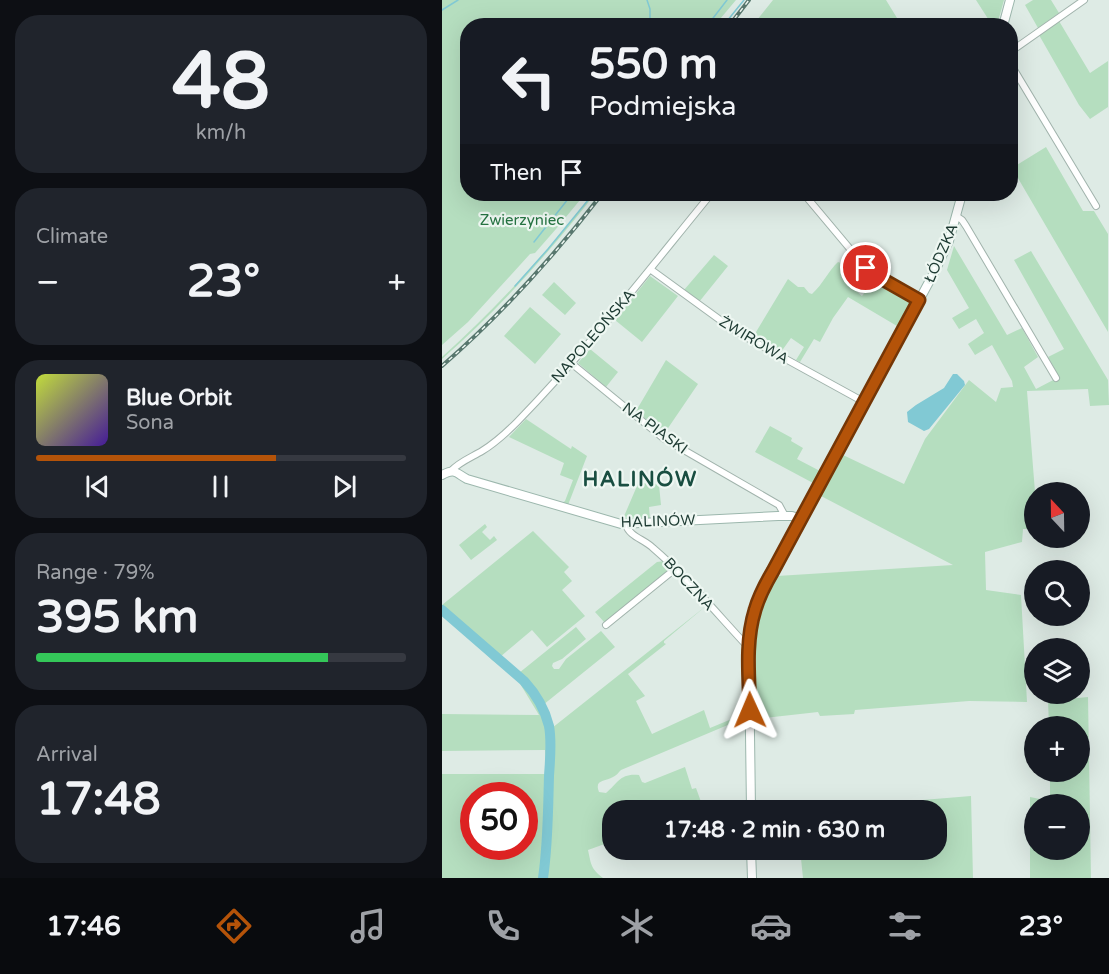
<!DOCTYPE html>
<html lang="en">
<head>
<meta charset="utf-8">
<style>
	body { margin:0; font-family:"Varela Round",sans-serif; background:#20242c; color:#f1f3f6; height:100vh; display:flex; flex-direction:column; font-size:22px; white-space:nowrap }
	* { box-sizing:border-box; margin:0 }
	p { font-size:20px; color:#9ea1a6 }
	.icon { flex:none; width:33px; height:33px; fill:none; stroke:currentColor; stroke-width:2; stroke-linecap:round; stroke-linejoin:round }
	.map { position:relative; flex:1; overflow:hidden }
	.panel { display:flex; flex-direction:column; gap:15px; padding:15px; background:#0d0f14; width:442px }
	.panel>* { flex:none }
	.top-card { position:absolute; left:18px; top:18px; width:558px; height:183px; border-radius:24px; box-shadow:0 6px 24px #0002; background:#171b24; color:#f1f3f6; overflow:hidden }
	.needle { width:39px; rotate:338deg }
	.buttons { position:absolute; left:582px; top:482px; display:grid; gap:12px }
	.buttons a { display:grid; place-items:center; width:66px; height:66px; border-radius:50%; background:#171b24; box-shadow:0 6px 24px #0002; font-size:30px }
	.speed { position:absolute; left:18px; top:782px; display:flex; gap:12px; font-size:30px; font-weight:700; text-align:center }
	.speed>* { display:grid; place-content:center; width:78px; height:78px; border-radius:50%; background:#171b24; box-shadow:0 6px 24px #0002; line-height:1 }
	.speed .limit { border:9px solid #d22; background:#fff; color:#111 }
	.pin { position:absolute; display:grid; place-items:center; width:51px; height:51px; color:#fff; margin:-26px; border:3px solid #fff; border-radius:50%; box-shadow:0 2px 6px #0007 }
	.me { position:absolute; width:66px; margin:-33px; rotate:359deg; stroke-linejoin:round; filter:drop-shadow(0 0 4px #0008) }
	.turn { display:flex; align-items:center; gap:21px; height:126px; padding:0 30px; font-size:27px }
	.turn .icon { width:78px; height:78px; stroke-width:2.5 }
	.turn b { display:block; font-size:42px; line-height:51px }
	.then { display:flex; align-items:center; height:57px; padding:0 30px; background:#0003; gap:12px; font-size:22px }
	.big { font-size:45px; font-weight:800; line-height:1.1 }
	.panel .tile { flex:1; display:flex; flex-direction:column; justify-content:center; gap:9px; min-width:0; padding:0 21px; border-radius:24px; background:#20242c }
	.panel .dial { align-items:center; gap:0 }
	.dial b { font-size:78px; line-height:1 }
	.song { display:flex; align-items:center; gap:18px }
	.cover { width:72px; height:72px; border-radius:9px; background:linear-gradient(135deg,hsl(70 70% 55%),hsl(260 70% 35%)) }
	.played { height:6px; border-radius:3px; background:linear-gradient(90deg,#b45309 65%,#363941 65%) }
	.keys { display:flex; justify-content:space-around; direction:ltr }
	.heat { display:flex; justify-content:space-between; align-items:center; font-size:33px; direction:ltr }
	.charge { height:9px; border-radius:4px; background:linear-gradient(90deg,#34c759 79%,#363941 0) }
	.trip { position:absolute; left:160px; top:800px; width:345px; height:60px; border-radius:24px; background:#171b24; box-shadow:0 6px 24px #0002; font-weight:800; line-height:60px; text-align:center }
	.menu { display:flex; height:96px; justify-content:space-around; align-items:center; background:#090b0e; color:#9ea1a6 }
	.menu .icon { width:42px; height:42px }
	.menu .current { color:#b45309 }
	.menu b { font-size:27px; color:#f1f3f6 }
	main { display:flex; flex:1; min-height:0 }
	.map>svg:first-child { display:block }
</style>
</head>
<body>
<main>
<section class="panel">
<div class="tile dial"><b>48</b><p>km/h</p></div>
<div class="tile"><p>Climate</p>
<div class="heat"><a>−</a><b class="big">23°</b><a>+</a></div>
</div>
<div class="tile">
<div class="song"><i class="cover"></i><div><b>Blue Orbit</b><p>Sona</p></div></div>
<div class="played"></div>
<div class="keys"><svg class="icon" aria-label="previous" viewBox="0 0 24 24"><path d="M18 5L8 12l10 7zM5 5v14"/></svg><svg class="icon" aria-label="pause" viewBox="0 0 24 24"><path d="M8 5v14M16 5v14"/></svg><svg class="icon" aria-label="next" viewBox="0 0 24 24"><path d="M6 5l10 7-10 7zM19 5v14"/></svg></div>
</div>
<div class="tile"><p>Range · 79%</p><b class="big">395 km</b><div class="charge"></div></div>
<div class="tile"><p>Arrival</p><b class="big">17:48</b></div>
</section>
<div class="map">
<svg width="667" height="878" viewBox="0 0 667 878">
	<rect width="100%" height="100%" fill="#deebe5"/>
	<path fill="#b5debf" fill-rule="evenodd" d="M0,0H294L273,25L26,26V194H143L114,229L93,253L88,254L26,322L0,345Z
		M331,0H444L455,18L442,26L311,25Z
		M534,0H562L555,25H550Z
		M591,0H609L617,13L596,28L583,5Z
		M617,21L648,73L666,61V107L648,119L637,105L597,35Z
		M604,147L641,211H652L666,234V332L570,168Z
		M151,194H153C107,253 57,309 0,359V357C56,307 105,252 151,194Z
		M512,246L565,335L580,328L596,357L582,367L594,389L617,377L606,357L622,349L572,260L589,251L666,380L667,405L648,406L646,389L585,391L593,492L592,529H581L580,542L543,552L544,590L579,595L585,702L527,701L413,710L412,714L378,716L376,712L314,719V639L319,611L335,576L511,565L379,496L401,455L462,484L483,439L527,380L554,402L559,388L571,387L570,381L550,345L533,355L526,344L542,333L534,319L517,329L510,318L527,308L505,270Z
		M272,255L286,266L257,302L242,290Z
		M396,262L399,263L405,276L413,279L414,284L423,272L426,274L413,290L420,296L434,279L468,300V304L455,326L406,297L391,318L378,342L372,339L358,362L354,360L362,347L349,338L339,352L311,337L346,279L356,287H362L367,293L370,294C381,284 387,270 396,262Z
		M208,276L236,296L200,342L173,320Z
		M112,282L134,303L123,315L100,295Z
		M88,307L119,334L93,364L62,336Z
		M148,349L176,372L164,387L136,363Z
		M224,360L256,384L222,434L194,411Z
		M84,419L129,449L130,446L145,456L126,505L120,503L123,501L131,480L118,475L122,463L67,437Z
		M328,426L350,438L349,441L361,448L355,459L378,471L371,483L313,452Z
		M198,479L217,485L219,505L207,507L208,519L180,521Z
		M43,524L45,527L40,532L48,540L52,536L55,540L29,560L17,545Z
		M91,531L127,567L122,572L130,581L120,590L143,616L105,647L90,630L58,657L77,673L134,627L144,639L120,659L111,663L110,666L112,669H117L124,659L159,631L173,647L101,705L110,728L264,606L222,641V643L224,644L186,674L203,696L194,701L210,734L262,710L268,728L297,716L300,711V719L179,770C176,773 175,775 171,777C163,782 152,779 157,792L164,793C176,783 178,773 197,775L200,782L203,783L243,767L250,789L254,788L262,810H171V841L146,850C149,864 149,869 161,878H0V774H104L103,750L0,751V714L97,715L74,677L50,660L30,639L0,613V605ZM32,795H82V846H32Z
		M222,561L227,566L225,572L163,623L153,612L215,562Z
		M646,697L649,878H588V797L608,801V771H638V726H607L606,701ZM592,804H638V849H592Z
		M529,796L531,878H361L358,849H495V810H445L444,803Z"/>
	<path fill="#81c9d4" d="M511,374H515L522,381L523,385L487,429L482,431L466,422L465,412L474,405L502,388Z"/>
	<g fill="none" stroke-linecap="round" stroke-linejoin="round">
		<path stroke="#81c9d4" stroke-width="1.5" d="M205,0L208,9V26
			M0,10L16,0
			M265,26L285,0
			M281,26L302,0
			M92,242L130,194
			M73,286L106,249L151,194"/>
		<path stroke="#81c9d4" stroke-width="10" d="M0,610L82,681C93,693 103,710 107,726C110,742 108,760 107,776C106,810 106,845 101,878"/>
		<g stroke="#a1b3ac" stroke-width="8">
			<path id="street" d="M568,52L642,0
				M568,63L654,206
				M362,194L424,268L433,275L477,300
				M514,216L520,220L524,226L614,378
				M208,269L285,325L309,340L422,402
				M129,363L221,438L337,505L343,516
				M9,471C17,462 30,457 40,451C53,443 64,433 75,422C145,350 206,271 269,194
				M184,525C188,537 202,539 211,548C246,578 276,615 307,648
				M164,625L233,569"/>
		</g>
		<g stroke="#9cb7ad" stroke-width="10">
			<path id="secondary" d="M561,26L568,0
				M0,475C13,468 14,473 25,479L179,524L336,516H350L359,519
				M309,810L307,657L310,623L316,600L359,519L494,269L507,241L520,194
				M309,849L310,878"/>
		</g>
		<use href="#street" stroke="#fff" stroke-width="6"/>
		<use href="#secondary" stroke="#fff" stroke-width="8"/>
		<g stroke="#58776e" stroke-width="4">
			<path id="rail" d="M287,26L307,0
				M0,366C60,314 112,256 160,194"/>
		</g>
		<use href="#rail" stroke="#eef7f2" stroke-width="1.5" stroke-dasharray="4.5" stroke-linecap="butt"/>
	</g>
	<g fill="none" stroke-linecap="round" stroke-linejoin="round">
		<g stroke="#753606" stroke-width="15">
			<path id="route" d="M308,710C307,677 303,642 313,610C317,596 324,583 331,571L477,300L433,275L424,268"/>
		</g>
		<use href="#route" stroke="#b45309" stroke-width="10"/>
	</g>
	<g text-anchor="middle" stroke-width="4.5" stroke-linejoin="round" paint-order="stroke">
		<g font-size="15" fill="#267443" stroke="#eef7f2">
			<text x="80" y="225">Zwierzyniec</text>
		</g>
		<g font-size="15" fill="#1e3b33" stroke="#eef7f2">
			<text transform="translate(499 253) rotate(-67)" y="5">ŁÓDZKA</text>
			<text transform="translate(151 336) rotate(-49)" y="5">NAPOLEOŃSKA</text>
			<text transform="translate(312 340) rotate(31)" y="5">ŻWIROWA</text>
			<text transform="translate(213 428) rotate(36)" y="5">NA PIASKI</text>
			<text transform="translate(216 521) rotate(-2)" y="5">HALINÓW</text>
			<text transform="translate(247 584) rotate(47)" y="5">BOCZNA</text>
		</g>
		<g font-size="21" font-weight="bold" letter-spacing="1.5" fill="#194e41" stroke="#eef7f2">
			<text x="198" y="486">HALINÓW</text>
		</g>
	</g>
</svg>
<div class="buttons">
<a><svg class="needle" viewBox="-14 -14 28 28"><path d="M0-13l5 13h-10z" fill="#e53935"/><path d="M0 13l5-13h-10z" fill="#9ea1a6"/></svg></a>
<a><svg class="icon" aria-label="search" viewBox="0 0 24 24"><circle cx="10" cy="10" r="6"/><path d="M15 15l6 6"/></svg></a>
<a><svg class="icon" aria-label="layers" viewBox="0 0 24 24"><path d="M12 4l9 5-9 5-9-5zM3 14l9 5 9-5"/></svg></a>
<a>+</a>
<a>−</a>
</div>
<div class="speed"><div class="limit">50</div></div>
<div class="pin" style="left:424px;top:268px;background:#d93025"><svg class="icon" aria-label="arrive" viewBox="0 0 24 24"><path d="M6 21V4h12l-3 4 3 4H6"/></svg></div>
<svg class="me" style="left:308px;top:710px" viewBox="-20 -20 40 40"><path d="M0-17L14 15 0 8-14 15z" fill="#b45309" stroke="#fff" stroke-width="4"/></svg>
<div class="trip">17:48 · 2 min · 630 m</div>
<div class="top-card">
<div class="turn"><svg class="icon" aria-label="left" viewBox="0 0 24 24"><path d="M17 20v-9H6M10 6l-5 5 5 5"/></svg><div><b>550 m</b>Podmiejska</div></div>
<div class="then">Then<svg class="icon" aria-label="arrive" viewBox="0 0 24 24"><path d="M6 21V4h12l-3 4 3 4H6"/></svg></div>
</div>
</div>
</main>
<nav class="menu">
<b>17:46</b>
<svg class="icon current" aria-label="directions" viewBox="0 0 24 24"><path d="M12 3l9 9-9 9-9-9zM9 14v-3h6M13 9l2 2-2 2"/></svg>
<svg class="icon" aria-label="music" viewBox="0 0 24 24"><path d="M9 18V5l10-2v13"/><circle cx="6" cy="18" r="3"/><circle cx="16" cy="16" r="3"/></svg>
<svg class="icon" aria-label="phone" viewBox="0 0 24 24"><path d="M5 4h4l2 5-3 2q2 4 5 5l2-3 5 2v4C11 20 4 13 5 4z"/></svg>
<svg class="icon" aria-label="climate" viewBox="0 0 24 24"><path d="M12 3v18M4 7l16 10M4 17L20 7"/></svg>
<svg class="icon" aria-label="car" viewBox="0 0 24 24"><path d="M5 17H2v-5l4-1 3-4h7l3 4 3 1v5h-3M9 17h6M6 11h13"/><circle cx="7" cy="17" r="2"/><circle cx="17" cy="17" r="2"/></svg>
<svg class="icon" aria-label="filters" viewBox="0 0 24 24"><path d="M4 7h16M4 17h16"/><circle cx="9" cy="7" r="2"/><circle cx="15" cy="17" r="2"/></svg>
<b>23°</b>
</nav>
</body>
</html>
